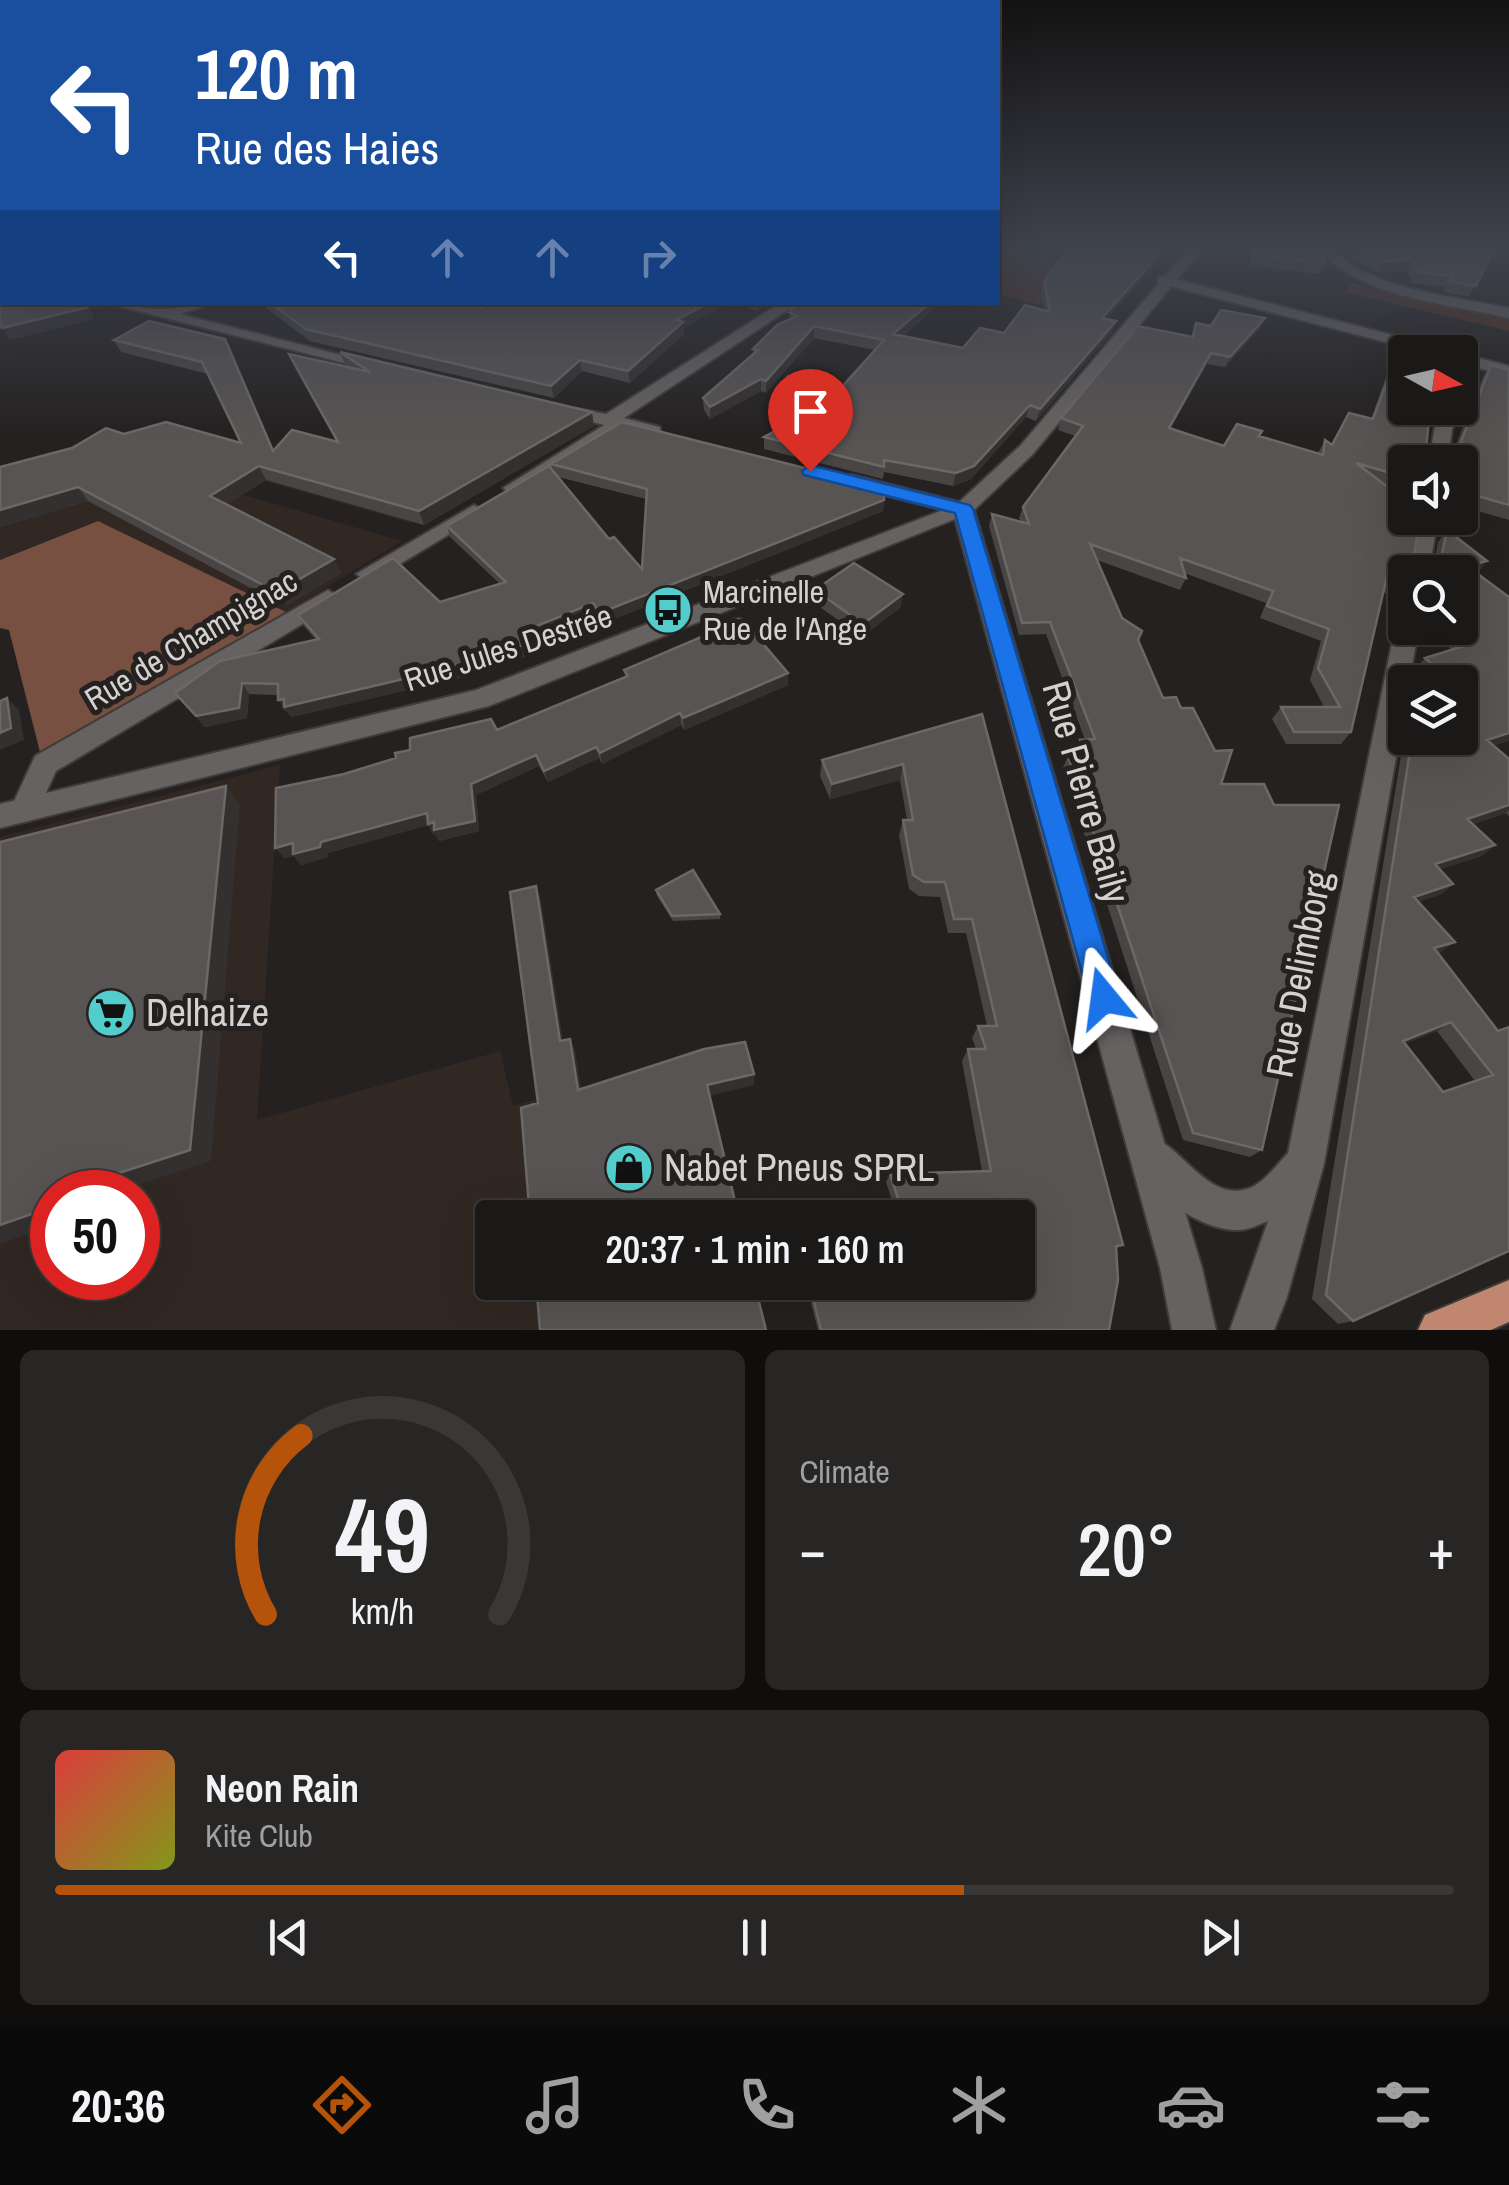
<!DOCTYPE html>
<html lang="en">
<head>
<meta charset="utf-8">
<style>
	body { margin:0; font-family:"Archivo Narrow",sans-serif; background:#282625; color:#f1f3f6; height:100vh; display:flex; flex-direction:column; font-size:38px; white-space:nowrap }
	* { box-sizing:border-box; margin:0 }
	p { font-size:32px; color:#a0a0a2 }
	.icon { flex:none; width:55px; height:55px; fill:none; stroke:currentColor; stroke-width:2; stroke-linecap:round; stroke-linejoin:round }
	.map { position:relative; height:1330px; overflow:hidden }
	.details { display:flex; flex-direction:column; gap:20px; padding:20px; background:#0f0e0d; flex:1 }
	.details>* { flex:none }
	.hud { position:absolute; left:0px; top:0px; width:1000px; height:305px; box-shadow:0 10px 40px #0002,0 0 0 2px #393837; background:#1a4fa0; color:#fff; overflow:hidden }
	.needle { width:65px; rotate:98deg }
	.buttons { position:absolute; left:1388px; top:335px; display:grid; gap:20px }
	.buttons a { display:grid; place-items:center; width:90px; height:90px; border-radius:10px; background:#1b1918; box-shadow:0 10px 40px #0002,0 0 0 2px #393837; font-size:50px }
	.speed { position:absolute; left:30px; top:1170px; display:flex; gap:20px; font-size:50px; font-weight:700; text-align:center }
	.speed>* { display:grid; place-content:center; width:130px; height:130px; border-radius:50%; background:#1b1918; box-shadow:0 10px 40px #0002,0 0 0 2px #393837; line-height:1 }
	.speed .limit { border:15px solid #d22; background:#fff; color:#111 }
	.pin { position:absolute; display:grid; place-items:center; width:85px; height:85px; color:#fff; margin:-102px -42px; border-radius:50% 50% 50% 0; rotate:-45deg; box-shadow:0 0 10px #0007 }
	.pin .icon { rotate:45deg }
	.me { position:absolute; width:110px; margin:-55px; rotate:344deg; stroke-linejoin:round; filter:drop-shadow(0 0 8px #0008) }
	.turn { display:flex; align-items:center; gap:35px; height:210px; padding:0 30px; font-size:45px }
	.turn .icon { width:130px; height:130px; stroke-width:2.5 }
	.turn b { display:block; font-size:70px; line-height:85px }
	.lanes { display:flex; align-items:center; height:95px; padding:0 30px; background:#0003; justify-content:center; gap:50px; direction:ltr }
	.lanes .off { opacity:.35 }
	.big { font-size:75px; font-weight:600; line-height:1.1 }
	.details .tile { flex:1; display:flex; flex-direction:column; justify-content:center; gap:15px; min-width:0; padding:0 35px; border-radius:15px; background:#282625 }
	.details .dial { align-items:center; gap:0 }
	.dial svg { height:260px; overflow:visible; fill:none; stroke:#393837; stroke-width:7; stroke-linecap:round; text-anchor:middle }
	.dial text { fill:#f1f3f6; stroke:none }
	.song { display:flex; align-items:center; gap:30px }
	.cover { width:120px; height:120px; border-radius:15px; background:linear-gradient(135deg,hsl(0 70% 55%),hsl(70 70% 35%)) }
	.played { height:10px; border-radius:5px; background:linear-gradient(90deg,#b45309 65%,#393837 65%) }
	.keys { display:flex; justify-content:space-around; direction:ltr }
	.heat { display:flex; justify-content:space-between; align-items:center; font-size:55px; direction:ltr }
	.details .tiles { flex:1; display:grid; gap:20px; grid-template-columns:1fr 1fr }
	.tile:last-child { grid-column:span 2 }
	.trip { position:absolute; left:475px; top:1200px; width:560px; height:100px; border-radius:10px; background:#1b1918; box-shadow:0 10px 40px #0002,0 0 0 2px #393837; font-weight:600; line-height:100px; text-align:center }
	.tabs { display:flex; height:160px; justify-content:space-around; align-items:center; background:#0b0a0a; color:#a0a0a2 }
	.tabs .icon { width:70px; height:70px }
	.tabs .on { color:#b45309 }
	.tabs b { font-size:45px; color:#f1f3f6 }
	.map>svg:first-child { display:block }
</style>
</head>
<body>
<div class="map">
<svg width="1509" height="1330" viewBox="0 0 1509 1330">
	<rect width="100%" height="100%" fill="#242120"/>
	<path fill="#312723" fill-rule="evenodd" d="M174,436L428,507L410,523L168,453L163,471L402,541L286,612L98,521L0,560V481Z
		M280,765L257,1120L500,1051L513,1106L699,1054L737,1217L492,1218V1282L752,1283L763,1330H0V837ZM52,1192H138V1278H52Z"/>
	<path fill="#4e2b1e" d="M998,249L1058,263V274L1039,293L1048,297L1040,305L998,294Z
		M1351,283L1509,318V331L1345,292Z"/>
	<path fill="#775041" d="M98,521L286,612L40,752L9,630L0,628V560Z"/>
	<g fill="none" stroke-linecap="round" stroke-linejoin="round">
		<g stroke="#3e3b39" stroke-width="4">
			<path id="street" d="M1170,249H1195L1199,252L1192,256Z
				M1317,249C1339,248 1345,264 1364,272C1409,293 1461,298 1509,308V318C1444,303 1365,299 1317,249Z
				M1163,276L1447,349L1449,352H1424L1158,283V277Z
				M102,302C122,302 140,309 160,309C178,310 198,302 217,302L180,314L384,366L376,371Z
				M782,302H800L624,418L660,427V435L623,429L520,492L513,494L503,488L604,425L555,413V405L606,414Z
				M1460,353L1509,366V376L1478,368L1469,390L1460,395Z
				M1460,405L1462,408L1452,430L1448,462H1429L1434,430L1444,408Z
				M852,475L970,505L973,509L963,515L845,485V477Z
				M474,505L484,511L481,515L375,579L367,581L356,574Z
				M1418,518H1438L1429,572H1407Z
				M328,590L340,598L336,604L56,771L34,819L24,822L14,819L10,810L35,756Z
				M1405,620V628H1419L1409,682H1405V707L1324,1164L1287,1297L1274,1330H1230L1268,1221C1258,1225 1249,1230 1237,1230C1198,1230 1149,1192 1135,1157L1140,1143L1154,1138C1184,1150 1209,1201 1247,1189C1263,1185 1277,1164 1288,1153L1395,628Z"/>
		</g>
		<g stroke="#3e3b39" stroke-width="4">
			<path id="secondary" d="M1188,249H1202L1033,454L974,510L1202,1268L1216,1330H1172L1160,1268L955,519L489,706L0,828V804L476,690L956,505L1020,446Z"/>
		</g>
		<g stroke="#3e3b39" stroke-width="4">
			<path id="primary" d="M1509,1280V1322L1491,1330H1418L1425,1315Z"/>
		</g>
		<use href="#street" fill="#666261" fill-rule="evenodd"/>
		<use href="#secondary" fill="#666261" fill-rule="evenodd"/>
		<use href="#primary" fill="#c1866f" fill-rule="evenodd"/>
	</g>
	<path fill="#484544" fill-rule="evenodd" d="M998,249H1022L1016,254Z
		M1250,249H1321L1325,263L1320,274L1250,266Z
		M1330,249H1494L1469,297L1443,292L1445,287L1412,283L1406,269L1379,273Z
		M1167,251L1107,319L1116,321L1112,332L1036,421L1026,417L971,479L953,486L884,472L883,479L764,449V437L808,413L783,401V389L839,390L875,350L814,338L766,393L761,391L710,419L704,410L703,398L753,354V349L789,320V312L798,302H942L903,336L963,348L1004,333L1045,310L1041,292L1044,281Z
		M258,302H466L480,308L683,328L684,334L630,383L582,371L554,398L310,341Z
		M737,302H773L757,311Z
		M1196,323L1211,326L1260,328L1225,367L1207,364L1170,429L1224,446L1259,436L1318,453L1325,440L1332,445L1371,419L1393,357L1400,346L1405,491L1385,485L1413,562L1434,563L1438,542L1447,530L1478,573L1494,746L1509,759V816L1506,813L1473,824L1495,845L1482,856L1440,869L1453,884L1441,894L1418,902L1441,952L1437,953L1498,1031L1509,1251L1353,1321L1338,1324L1312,1299L1404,737L1405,735V738H1460V682L1427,680L1415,670L1425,658L1452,650L1426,628H1460L1405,572V610L1384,592L1351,732L1341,744H1286L1272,719L1281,707H1324L1310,680L1321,641L1260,618L1266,603L1184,573L1186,578L1180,590L1097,560L1122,618L1142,631L1138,641L1163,698L1221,784L1262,1150L1250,1157L1183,1140L1063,768L1068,756L1077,757L1075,752L1080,740H1085L1046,634L1019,635L989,526L992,514L1021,522L1019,518L1023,507L1075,436L1058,430L1061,418L1191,337ZM1437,1031L1475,1081L1443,1092L1405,1043Z
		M225,339L273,450L336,441L294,366L289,354L349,368L345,365L340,352L594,426L424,525L266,480L227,504L341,573L287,605L279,596L273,600L88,501L0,527L124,434L241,443L208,374L121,352L114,340Z
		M1491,365L1509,370V520L1460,506V462H1449L1483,377Z
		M551,464L884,500L883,511L602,624L595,614L535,639L539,651L489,671L291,717L287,711H285L278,695L249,694L247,718L205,727L175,693L316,640L304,626L298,615L440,602L500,584L450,537L447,526L552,469ZM558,477L646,499L642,569L609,539Z
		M815,590L901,607L862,637L814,603Z
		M624,670L788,685L684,730L681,725L602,764L599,758L548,782L539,766L476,795L479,831L439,841L435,834H433L428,825L328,853V857L301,865L294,856L284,858L344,774L396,758L497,730L625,677Z
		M982,714L1123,1245L1116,1249L1109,1330H818L807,1288L809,1282H1018L896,1213L886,1182L890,1174L982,1171L962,1061L968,1049H976L972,1038L978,1026H987L966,933H948L940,897L919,896L909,889L899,835L903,820H907L900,780L830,799L820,776L822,760Z
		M656,890L720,914V919L673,921L657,896Z"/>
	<path fill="#34302f" d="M1164,249H1168L1167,251L1098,330L1102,318Z
		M1412,259L1406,269L1379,273L1384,262Z
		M61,302H103L106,307L90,309L95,319L10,340L2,328Z
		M710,302H733L683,328L684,334L630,383L628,371L677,320Z
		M757,302H773L757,311Z
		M931,302H942L891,346L893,334Z
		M1265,318L1260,328L1225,367L1230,357Z
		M1116,321L1112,332L1036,421L1040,409Z
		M814,326V338L766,393V381Z
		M1211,353L1207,364L1164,440L1169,428Z
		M580,360L582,371L554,398L551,386Z
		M761,379V391L710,419V407Z
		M1030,405L1026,417L971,479L953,486L956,473Z
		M592,412L594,426L424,525L419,511Z
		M259,466L266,480L218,510L210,496Z
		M78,487L88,501L0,527V510Z
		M884,500L883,511L602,624L600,613Z
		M334,559L341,573L287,605L279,591Z
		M1487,561L1478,573L1460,577L1467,566Z
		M272,582L279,596L273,600L265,586Z
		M903,594L901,607L862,637L863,624Z
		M593,603L595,614L532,640L529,629Z
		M536,640L539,651L489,671L291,717L278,700Z
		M788,673V685L684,730L683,718Z
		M242,683L249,694L247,718L205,727L196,716Z
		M7,698L19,710L24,740L0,750V733Z
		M680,713L681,725L602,764L600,753Z
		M1509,733V741L1475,751L1487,740Z
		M596,747L599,758L548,782L544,771Z
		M536,755L539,766L476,795L479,831L439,841L435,834H433L428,825L328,853V857L301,865L294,856L284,858L275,848L293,843L321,842Z
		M903,764L900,780L830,799L832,784Z
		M226,786L240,804L211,1161L117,1192H84L85,1184Z
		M1509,805V810L1506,813L1455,830L1467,819Z
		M1495,845L1482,856L1423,875L1435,864Z
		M1453,884L1441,894L1402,908L1414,897Z
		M536,886L541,900L565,1053L560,1041Z
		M1455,942L1441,952L1421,958L1434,948Z
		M1451,1022L1437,1031L1390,1050L1403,1041Z
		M570,1039L575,1050L583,1101L578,1090Z
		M754,1074V1085L709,1096L707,1085Z
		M52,1207V1226L0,1244V1225Z"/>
	<path fill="#585453" stroke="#6b6867" stroke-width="2.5" fill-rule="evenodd" d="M0,249H2V287L0,286Z
		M1069,249H1164L1102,318L1116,321L1040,409L1030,405L974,466L956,473L884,460V467L764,437L820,406L783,389L788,376L839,390L884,340L814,326L766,381L761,379L710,407L703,398L758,350L753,349L777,325L797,316L789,312L798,302H931L893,334L963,348L980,328L1004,333L1025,305L1050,312L1044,281Z
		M1254,249H1321L1325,263L1254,255Z
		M1357,249H1494L1476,286L1449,281L1452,276L1418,272L1412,259L1384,262Z
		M2,297V302H69L89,307L2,328L0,324V298Z
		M269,302H466L480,308L494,302H710L677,320L683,322L628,371L580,360L551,386L306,329Z
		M1221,310L1265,318L1230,357L1211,353L1169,428L1224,446L1237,424L1262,431L1259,436L1323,455L1325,440L1332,445L1349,413L1373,419L1400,346L1421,352H1405V408H1430L1425,462H1405V477L1356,463L1405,500V518H1420L1413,562L1440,563L1447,530L1487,561L1467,566L1509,597V733L1487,740L1509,759V805L1467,819L1495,845L1435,864L1453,884L1414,897L1455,942L1434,948L1498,1031L1509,1027V1251L1353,1321L1326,1295L1412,738H1460V682H1421L1445,676L1425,658L1470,644L1450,628H1460V572H1405V590L1387,576L1351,732H1294L1281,707H1340L1318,668L1329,629L1267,606L1273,591L1180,558L1186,578L1090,544L1122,618L1142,631L1138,640L1163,698L1176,697L1181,708H1193L1215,751L1232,750L1221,784H1264L1274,805H1339L1262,1150L1193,1133L1068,756L1086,757L1080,740L1095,739L1050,622L1022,623L992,514L1029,524L1023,507L1083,426L1061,418L1138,326L1193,337L1196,323L1211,326ZM1451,1022L1493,1075L1443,1092L1403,1041Z
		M149,321L225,339L273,451L292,430L338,442L289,354L370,372L340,352L592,412L419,511L259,466L210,496L334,559L279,591L272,582L265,586L78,487L0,510V467L72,448L106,428L124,434L166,422L241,443L202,362L114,340Z
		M1491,365L1509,370V505L1460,491V462H1453Z
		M622,422L884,488V500L600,613L593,603L529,629L536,640L485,660L284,707V699L278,700V684L242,683L239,708L196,716L175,693L220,661L319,639L298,615L393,558L440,602L506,582L447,526L549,466L609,539L614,537L642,569L647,489L551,464Z
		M854,563L903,594L863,624L815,590Z
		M733,619H742L788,673L683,718L680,713L600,753L596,747L544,771L536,755L471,784L475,821L434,830V822L428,824L427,813L321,842L320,847L293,854V843L275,848L276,788L344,774L396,758L395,753L410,750V738L491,719L497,730L628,676L624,670L720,629Z
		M7,698L11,728L0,733V701Z
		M982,714L1123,1245L1116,1246L1118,1280L1109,1330H821L809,1282H1018V1218H884L902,1211L890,1174L991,1171L968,1049H986L978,1026H997L972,919H954L945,882H924L913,875L903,820H913L903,764L832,784L822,760Z
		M226,786L190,1150L85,1184L84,1192H52V1207L0,1225V842Z
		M693,870L720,914L672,916L656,890Z
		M536,886L560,1041L570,1039L578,1090L704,1049L745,1042L754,1074L707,1085L739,1218H530L521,1108L538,1103L510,892Z
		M536,1282H754L766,1330H540Z"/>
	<linearGradient id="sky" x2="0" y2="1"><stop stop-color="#141212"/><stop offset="0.57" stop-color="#3f434e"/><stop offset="1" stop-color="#3f434e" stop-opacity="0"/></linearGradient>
	<rect width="1509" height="435" fill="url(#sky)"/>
	<path fill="#1a73e8" stroke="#114b97" stroke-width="2.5" d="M810,465L970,505L973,509L1120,998L1115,1009L1104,1014L1093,1009L1089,998L955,513L804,475L802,471Z"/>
	<defs>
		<g id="bus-disc" transform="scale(2.5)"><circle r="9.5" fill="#52cdcc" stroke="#242120"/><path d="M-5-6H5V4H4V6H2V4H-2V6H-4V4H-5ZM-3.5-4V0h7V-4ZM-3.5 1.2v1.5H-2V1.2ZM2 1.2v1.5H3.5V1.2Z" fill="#111"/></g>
		<g id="supermarket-disc" transform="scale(2.5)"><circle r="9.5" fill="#52cdcc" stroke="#242120"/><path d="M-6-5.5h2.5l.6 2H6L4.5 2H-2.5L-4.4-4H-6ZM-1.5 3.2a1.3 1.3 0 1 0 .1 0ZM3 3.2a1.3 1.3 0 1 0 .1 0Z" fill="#111"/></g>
		<g id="shop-disc" transform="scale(2.5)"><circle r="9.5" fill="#52cdcc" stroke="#242120"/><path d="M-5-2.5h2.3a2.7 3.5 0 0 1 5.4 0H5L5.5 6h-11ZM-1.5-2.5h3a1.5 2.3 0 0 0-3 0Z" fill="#111"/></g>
	</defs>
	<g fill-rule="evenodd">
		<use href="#bus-disc" x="668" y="610"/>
		<use href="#supermarket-disc" x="111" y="1013"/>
		<use href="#shop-disc" x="629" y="1168"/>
	</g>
	<g text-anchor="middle" stroke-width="10" stroke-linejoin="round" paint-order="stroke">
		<g font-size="32" fill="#d4d2d1" stroke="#242120" text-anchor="start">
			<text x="703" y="603">Marcinelle<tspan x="703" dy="37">Rue de l'Ange</tspan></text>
		</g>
		<g font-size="32" fill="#d4d2d1" stroke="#242120">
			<text transform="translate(191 640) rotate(-31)" y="11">Rue de Champignac</text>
			<text transform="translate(508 648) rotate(-18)" y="11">Rue Jules Destrée</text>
		</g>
		<g font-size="38" fill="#d4d2d1" stroke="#242120">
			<text transform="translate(1086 792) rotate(74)" y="13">Rue Pierre Baily</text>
			<text transform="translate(1299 974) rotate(-79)" y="13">Rue Delimborg</text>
		</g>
		<g font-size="38" fill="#d4d2d1" stroke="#242120" text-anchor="start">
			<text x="146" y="1026">Delhaize</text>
			<text x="664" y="1181">Nabet Pneus SPRL</text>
		</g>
	</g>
</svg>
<div class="buttons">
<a><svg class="needle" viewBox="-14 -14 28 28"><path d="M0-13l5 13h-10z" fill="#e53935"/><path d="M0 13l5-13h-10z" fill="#a0a0a2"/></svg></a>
<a><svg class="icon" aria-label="sound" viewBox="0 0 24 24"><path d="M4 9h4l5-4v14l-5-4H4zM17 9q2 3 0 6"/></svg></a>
<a><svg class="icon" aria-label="search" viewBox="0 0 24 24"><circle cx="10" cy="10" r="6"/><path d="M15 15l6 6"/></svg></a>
<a><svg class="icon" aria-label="layers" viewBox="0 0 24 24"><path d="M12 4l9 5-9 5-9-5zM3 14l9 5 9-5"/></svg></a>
</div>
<div class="speed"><div class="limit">50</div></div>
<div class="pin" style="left:810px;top:471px;background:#d93025"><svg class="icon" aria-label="arrive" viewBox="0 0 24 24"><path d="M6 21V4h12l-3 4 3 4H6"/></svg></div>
<svg class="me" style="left:1104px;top:998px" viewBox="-20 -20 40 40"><path d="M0-17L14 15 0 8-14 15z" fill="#1a73e8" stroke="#fff" stroke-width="4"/></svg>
<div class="trip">20:37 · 1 min · 160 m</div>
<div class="hud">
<div class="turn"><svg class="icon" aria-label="left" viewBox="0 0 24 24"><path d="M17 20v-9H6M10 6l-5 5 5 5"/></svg><div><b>120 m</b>Rue des Haies</div></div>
<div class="lanes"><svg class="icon" aria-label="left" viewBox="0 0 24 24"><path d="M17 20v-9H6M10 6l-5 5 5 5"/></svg><svg class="icon off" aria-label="ahead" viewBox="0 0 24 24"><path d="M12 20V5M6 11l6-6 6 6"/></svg><svg class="icon off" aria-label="ahead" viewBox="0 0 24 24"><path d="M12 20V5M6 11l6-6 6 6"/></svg><svg class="icon off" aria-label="right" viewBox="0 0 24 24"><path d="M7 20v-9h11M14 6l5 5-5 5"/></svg></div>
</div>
</div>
<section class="details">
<div class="tiles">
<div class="tile dial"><svg viewBox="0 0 100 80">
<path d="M14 69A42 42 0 1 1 86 69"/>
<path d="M14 69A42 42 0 0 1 25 14" stroke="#b45309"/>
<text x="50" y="56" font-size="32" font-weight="700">49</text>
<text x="50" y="72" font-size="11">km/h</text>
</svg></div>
<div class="tile"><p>Climate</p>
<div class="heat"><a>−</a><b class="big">20°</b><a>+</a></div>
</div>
<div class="tile">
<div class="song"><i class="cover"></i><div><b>Neon Rain</b><p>Kite Club</p></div></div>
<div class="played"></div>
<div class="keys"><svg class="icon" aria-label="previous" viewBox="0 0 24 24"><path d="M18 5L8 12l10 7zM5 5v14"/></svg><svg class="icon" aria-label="pause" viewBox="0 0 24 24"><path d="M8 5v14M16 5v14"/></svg><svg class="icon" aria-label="next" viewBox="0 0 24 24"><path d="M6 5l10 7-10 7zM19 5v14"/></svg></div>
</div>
</div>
</section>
<nav class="tabs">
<b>20:36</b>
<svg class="icon on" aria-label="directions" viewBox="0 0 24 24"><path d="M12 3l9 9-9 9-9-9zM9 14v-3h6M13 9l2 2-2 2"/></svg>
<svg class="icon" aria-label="music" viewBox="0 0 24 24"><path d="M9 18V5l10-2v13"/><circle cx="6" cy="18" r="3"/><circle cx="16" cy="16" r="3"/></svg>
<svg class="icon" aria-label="phone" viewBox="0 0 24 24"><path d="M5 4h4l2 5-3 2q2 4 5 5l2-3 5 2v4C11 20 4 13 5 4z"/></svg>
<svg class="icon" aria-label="climate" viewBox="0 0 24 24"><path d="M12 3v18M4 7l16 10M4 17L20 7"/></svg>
<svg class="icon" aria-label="car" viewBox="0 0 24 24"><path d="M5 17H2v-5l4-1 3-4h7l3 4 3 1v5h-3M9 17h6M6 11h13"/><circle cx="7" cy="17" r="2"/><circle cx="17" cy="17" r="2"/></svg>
<svg class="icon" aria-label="filters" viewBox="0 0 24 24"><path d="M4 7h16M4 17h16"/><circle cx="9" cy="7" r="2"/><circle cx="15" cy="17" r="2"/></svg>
</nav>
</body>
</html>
